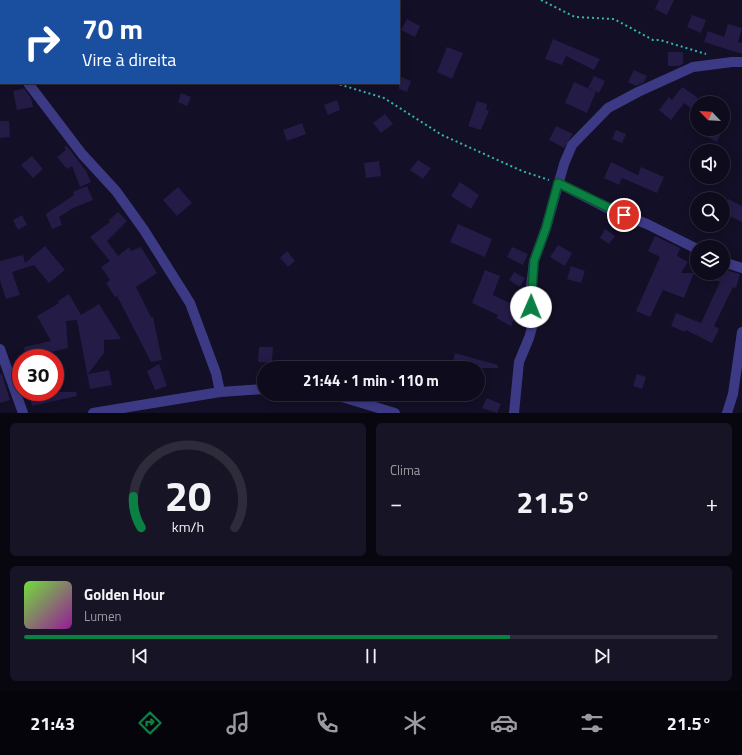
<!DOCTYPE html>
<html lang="pt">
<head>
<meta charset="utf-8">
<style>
	body { margin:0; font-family:"Titillium Web",sans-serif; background:#171425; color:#f1f3f6; height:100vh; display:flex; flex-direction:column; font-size:15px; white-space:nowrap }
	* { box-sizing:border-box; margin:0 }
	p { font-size:13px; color:#9b9ba3 }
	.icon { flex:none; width:22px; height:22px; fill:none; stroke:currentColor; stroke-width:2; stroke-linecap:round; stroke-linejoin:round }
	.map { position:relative; height:413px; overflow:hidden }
	.details { display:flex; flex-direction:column; gap:10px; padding:10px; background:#08060f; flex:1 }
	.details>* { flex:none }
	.top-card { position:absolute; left:0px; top:0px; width:400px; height:84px; box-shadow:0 2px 10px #0003,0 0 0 1px #2e2b3b; background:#1a4fa0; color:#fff; overflow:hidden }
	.needle { width:26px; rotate:295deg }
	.fabs { position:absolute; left:690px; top:96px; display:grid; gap:8px }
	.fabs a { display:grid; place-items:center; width:40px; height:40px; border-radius:50%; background:#0e0b1c; box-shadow:0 2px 10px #0003,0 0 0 1px #2e2b3b; font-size:20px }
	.speed { position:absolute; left:12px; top:349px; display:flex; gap:8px; font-size:20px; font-weight:700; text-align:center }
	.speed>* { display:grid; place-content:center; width:52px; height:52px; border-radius:50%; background:#0e0b1c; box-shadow:0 2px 10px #0003,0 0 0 1px #2e2b3b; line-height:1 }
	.speed .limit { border:6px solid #d22; background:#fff; color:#111 }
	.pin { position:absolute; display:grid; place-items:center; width:34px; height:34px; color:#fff; margin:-17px; border:2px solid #fff; border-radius:50%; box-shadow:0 1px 4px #0007 }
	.me { position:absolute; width:44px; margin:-22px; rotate:1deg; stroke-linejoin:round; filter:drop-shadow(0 0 3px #0008) }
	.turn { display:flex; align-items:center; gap:14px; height:84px; padding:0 16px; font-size:18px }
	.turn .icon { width:52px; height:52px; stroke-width:2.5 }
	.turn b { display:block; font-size:28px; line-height:34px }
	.big { font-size:30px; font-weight:700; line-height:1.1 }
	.details .widget { flex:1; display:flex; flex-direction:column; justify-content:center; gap:6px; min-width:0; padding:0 14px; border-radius:6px; background:#171425 }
	.details .dial { align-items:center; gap:0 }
	.dial svg { height:104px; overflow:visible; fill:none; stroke:#2e2b3b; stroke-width:7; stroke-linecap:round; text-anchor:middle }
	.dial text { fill:#f1f3f6; stroke:none }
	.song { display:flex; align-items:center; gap:12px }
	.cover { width:48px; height:48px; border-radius:6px; background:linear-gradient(135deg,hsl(100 70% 55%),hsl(300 70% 35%)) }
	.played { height:4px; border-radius:2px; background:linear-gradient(90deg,#0b8043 70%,#2e2b3b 70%) }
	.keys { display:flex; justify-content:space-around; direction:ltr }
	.heat { display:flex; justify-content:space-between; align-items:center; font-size:22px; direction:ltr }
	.details .tiles { flex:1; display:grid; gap:10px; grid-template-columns:1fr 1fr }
	.widget:last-child { grid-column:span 2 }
	.trip { position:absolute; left:257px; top:361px; width:228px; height:40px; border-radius:20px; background:#0e0b1c; box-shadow:0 2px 10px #0003,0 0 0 1px #2e2b3b; font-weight:700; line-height:40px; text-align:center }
	.menu { display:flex; height:64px; justify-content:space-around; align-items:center; background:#06040b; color:#9b9ba3 }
	.menu .icon { width:28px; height:28px }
	.menu .active { color:#0b8043 }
	.menu b { font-size:18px; color:#f1f3f6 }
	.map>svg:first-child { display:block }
</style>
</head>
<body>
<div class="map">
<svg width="742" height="413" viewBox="0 0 742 413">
	<rect width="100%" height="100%" fill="#130f26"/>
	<path fill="#241b47" d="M659,0H674L667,15L655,9Z
		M692,15L706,20L701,33L687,27Z
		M407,19L420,26L415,37L401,30Z
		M728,24L742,28L738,42L742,43V54L704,42L708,31L724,37Z
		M553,39L600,59L594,70L566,56L562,65L545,59Z
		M447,47L463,53L452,79L437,72Z
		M668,52H683V64L679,66H668Z
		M634,70L647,76L644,82L636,86L628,82Z
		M399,76L411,81L407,92L399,89Z
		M594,76L605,81L599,93L588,88Z
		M574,82L596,92L587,113L565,103Z
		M682,87L697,97V113L684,103L671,120L659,110L669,97L672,100Z
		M24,88L31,98L33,107L17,110L13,91Z
		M181,93L191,97L187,106L178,102Z
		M337,100L340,110L328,115L324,105Z
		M477,101L487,104L486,110L489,111L481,130L468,126Z
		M385,114L393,124L381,133L373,123Z
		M0,121H9L10,137L0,138Z
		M302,123L306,134L287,141L283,130Z
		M556,126L573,134L564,148L549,140Z
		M710,129H723L717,142L707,137Z
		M616,130L626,134L622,143L612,139Z
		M67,146L86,171L91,182L80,187L72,166L67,169L57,157L66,150L64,147Z
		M32,156L43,169L33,178L21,165Z
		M418,160L431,168L423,179L410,170Z
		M379,161L381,176L366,178L364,163Z
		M611,162L638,175L641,167L664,177L657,193L622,178L619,185L604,178Z
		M460,182L479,195L471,209L451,196Z
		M87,186L93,200L73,208L59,217L62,225L52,229L46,215L47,213L74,195L73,192Z
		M178,187L192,203L177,216L163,200Z
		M728,199L742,206V222L723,213Z
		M118,212L127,221L107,241L118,256L129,247L131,251L141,247L157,273L136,287L151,317H153L162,360L151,362L117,296L115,297L106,283L110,280L101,267L110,261L90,237L110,222L109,220Z
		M22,215L27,225L18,230L13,220Z
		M458,224L492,239L485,257L450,242Z
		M605,229L615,236L609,244L600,238Z
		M655,236L680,248L677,256L688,262L681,273H694L684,298L663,290L650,317L636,311L660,257L648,251Z
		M558,245L572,253L565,266L550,257Z
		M45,246L65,270L49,283L34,265L12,272L20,295L6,299L0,281V261L23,255L25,263Z
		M512,247L528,254L523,265L507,257Z
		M287,251L295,261L288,267L280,258Z
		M571,266L585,271L581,283L567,279Z
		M485,270L500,276L493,295L520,308L511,326L496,318L498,315L472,303Z
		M725,270L740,274L736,288L733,287L714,326L719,329L712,343L686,330L685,332L671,326L676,313L701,323L720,282L699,275V273H725Z
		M514,272L525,278L520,287L509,280Z
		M69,294L81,315L99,304L121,339L104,340V353L88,374L109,370L112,385L90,389L77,320L66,321L68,348L26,358L24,347L51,341L37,316L59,303L58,301Z
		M259,347H273L272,362H258Z
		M455,353L498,365V368H451Z
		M159,364L167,386L155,390L147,371Z
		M0,374H2L10,400L0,403Z
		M637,374L646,377L642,389L633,386Z
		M29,392H76L77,396L32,406Z
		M487,398L501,404L497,413L482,408Z"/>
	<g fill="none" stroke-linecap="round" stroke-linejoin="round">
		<path stroke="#2fb8b0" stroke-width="2" stroke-dasharray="2 3" stroke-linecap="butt" d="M239,0L241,1
			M541,0L575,17L614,19L653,40H660L706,54
			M335,83L384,98L442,135L522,171L549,180"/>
		<path stroke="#3d3a85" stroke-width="10" d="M0,50L1,51
			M28,83L82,154L116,191L144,230L190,303L216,373L220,392
			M558,183L613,211L647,224L697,249
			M723,262L742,268
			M0,349L23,413
			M332,394L395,413
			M93,413L220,392L264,389
			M514,413L519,362L529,338L533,324L531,286L534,261L546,228L564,164L572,145L608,108L638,92L693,67L732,62H742
			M727,413L733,394L742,332"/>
	</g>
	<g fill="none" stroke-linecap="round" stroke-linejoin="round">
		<g stroke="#07532c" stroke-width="10">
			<path id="route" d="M531,307L534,261L546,228L558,183L624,215"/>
		</g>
		<use href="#route" stroke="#0b8043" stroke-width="7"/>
	</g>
</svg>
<div class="fabs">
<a><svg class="needle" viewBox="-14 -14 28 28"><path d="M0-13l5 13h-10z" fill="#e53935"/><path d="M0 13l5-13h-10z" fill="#9b9ba3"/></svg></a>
<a><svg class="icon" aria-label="sound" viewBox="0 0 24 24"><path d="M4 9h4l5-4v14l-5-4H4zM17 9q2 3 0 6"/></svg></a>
<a><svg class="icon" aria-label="search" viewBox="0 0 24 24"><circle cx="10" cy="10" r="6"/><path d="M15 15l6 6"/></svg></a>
<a><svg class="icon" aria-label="layers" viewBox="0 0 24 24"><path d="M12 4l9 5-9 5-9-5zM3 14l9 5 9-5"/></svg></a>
</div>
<div class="speed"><div class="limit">30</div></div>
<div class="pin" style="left:624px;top:215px;background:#d93025"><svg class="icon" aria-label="arrive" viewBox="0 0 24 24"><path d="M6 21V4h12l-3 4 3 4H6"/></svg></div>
<svg class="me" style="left:531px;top:307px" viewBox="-20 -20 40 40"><circle r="19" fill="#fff"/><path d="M0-13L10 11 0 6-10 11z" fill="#0b8043"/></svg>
<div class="trip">21:44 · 1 min · 110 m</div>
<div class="top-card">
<div class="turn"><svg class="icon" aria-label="right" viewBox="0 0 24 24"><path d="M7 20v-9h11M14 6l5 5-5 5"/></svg><div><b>70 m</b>Vire à direita</div></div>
</div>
</div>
<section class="details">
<div class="tiles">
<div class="widget dial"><svg viewBox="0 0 100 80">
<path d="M14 69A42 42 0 1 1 86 69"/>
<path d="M14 69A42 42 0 0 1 8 45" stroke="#0b8043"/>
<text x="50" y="56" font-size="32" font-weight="700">20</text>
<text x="50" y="72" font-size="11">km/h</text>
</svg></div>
<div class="widget"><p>Clima</p>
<div class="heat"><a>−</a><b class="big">21.5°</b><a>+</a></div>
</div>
<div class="widget">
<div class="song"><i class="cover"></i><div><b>Golden Hour</b><p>Lumen</p></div></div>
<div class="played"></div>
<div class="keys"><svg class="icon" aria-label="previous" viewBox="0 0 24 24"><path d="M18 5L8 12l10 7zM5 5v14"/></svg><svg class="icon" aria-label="pause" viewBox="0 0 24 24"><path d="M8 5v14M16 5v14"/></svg><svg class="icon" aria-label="next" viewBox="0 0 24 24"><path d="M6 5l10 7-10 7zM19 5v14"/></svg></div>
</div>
</div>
</section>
<nav class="menu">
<b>21:43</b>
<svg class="icon active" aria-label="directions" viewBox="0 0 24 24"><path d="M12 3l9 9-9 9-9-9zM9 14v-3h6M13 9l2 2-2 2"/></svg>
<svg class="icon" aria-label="music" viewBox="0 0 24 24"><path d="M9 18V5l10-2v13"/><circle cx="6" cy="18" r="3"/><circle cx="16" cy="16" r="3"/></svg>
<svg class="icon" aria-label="phone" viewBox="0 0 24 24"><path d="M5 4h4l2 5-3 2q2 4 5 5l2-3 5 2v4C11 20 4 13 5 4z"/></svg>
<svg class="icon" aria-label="climate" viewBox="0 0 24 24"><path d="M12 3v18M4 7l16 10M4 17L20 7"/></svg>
<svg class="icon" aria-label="car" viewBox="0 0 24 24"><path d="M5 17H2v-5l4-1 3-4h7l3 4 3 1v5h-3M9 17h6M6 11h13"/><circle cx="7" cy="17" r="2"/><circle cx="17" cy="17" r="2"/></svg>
<svg class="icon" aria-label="filters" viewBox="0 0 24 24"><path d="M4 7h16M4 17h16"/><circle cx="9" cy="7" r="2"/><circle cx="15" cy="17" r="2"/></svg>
<b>21.5°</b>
</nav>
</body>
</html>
